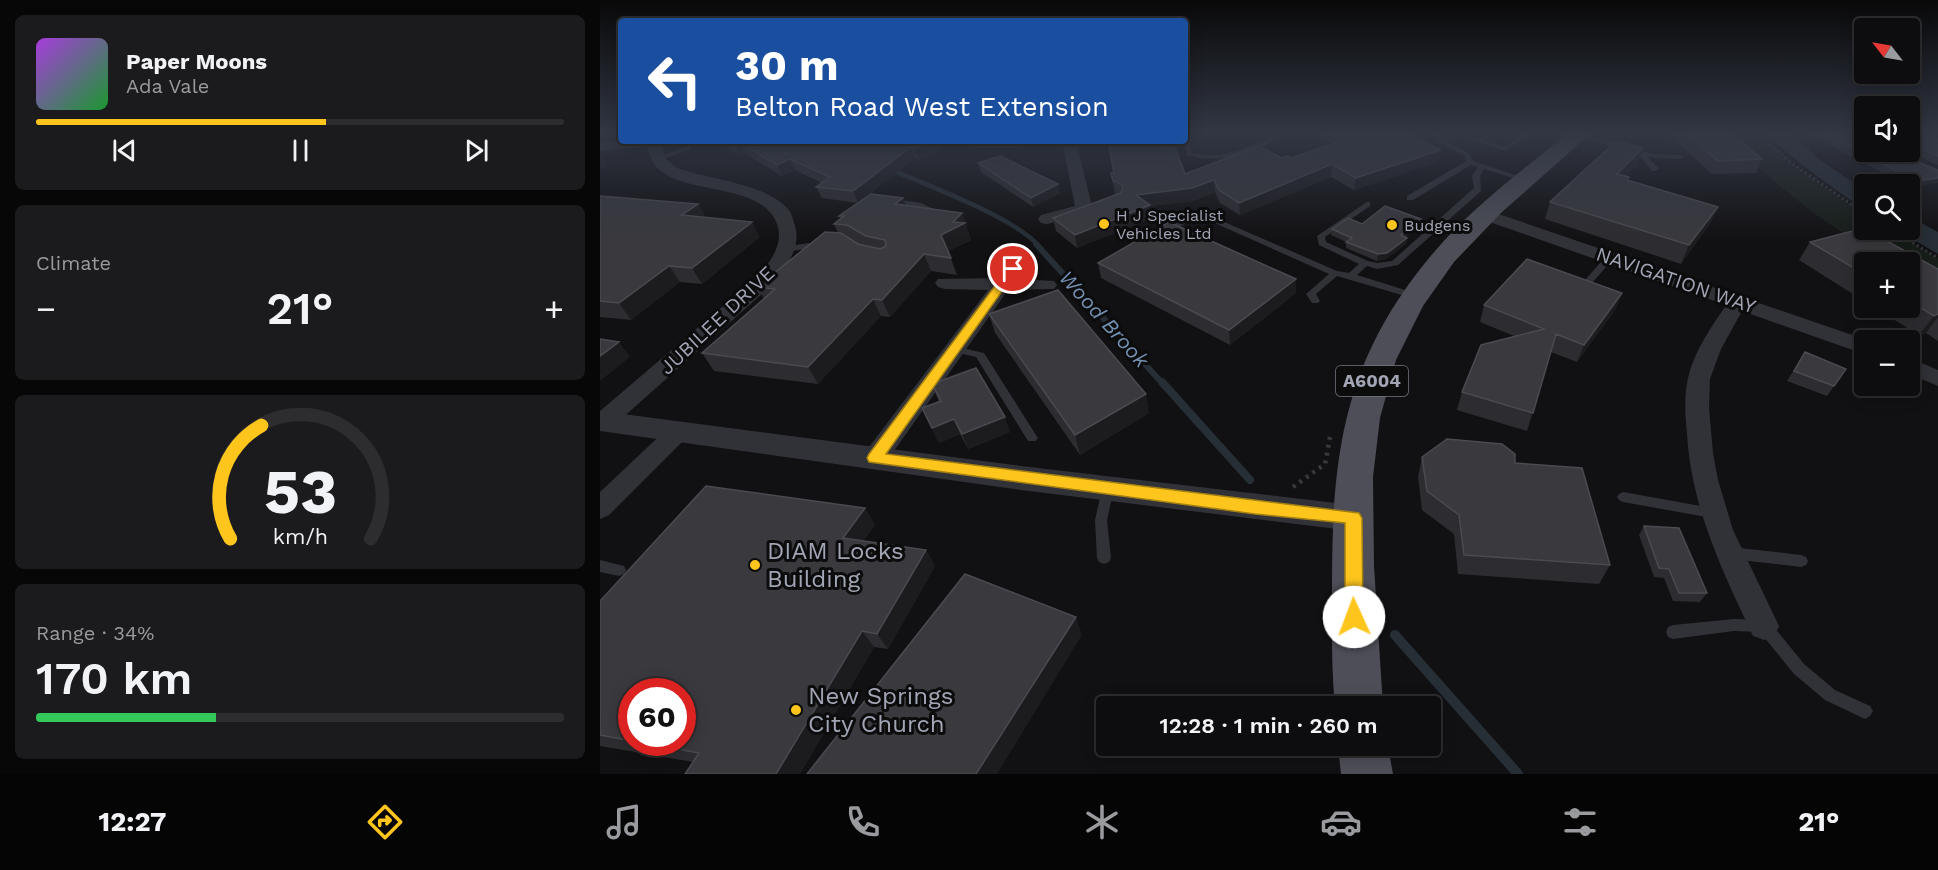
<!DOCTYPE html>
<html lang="en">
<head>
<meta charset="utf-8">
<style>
	body { margin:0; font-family:"Work Sans",sans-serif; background:#1b1a1c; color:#f1f3f6; height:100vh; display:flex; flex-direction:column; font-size:22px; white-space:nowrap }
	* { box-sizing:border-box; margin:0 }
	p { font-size:20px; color:#9a9b9e }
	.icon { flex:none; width:33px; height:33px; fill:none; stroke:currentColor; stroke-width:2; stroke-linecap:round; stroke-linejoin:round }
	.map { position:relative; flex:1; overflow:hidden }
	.panel { display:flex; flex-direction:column; gap:15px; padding:15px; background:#070708; width:600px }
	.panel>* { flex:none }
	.guide { position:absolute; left:18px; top:18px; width:570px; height:126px; border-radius:6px; box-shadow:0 3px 15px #0003,0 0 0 2px #2d2c2e; background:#1a4fa0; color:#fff; overflow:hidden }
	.needle { width:39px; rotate:301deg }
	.buttons { position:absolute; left:1254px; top:18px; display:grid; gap:12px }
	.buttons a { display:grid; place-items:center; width:66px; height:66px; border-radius:6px; background:#0d0c0e; box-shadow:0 3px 15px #0003,0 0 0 2px #2d2c2e; font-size:30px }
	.speed { position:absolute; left:18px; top:678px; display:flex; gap:12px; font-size:30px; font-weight:700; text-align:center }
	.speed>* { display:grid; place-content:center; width:78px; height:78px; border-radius:50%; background:#0d0c0e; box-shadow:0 3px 15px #0003,0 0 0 2px #2d2c2e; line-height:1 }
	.speed .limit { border:9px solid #d22; background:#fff; color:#111 }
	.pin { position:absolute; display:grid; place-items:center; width:51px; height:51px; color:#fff; margin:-26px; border:3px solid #fff; border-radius:50%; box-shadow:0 2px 6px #0007 }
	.me { position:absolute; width:66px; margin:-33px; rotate:358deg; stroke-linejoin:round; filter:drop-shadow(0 0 4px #0008) }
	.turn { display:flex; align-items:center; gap:21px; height:126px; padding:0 18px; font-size:27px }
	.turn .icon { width:78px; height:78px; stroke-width:2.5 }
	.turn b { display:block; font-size:42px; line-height:51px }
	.big { font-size:45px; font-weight:600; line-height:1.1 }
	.panel .widget { flex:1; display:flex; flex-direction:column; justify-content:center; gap:9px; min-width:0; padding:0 21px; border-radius:9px; background:#1b1a1c }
	.panel .dial { align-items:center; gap:0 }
	.dial svg { height:156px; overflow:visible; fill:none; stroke:#2d2c2e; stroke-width:7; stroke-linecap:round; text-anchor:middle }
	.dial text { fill:#f1f3f6; stroke:none }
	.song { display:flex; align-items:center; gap:18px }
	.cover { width:72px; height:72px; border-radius:9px; background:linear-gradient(135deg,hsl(280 70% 55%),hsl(130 70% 35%)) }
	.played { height:6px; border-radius:3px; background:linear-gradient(90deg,#fec51d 55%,#2d2c2e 55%) }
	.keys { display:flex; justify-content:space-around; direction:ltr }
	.heat { display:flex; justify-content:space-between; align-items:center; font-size:33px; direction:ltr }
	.charge { height:9px; border-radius:4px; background:linear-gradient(90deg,#34c759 34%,#2d2c2e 0) }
	.trip { position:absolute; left:496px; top:696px; width:345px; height:60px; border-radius:6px; background:#0d0c0e; box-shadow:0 3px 15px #0003,0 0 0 2px #2d2c2e; font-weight:600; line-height:60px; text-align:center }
	.menu { display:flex; height:96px; justify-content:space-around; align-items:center; background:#050506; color:#9a9b9e }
	.menu .icon { width:42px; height:42px }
	.menu .on { color:#fec51d }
	.menu b { font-size:27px; color:#f1f3f6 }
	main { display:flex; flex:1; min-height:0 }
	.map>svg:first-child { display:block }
</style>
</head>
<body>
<main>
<section class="panel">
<div class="widget">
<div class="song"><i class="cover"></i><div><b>Paper Moons</b><p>Ada Vale</p></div></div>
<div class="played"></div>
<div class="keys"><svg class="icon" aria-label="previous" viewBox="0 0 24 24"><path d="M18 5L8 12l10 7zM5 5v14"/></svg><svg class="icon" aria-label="pause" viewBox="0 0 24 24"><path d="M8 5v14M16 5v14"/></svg><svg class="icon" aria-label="next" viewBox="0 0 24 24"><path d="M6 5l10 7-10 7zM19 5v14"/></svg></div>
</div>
<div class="widget"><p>Climate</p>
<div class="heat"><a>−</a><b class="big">21°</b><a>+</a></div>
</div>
<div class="widget dial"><svg viewBox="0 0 100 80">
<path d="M14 69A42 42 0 1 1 86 69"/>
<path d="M14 69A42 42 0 0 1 30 11" stroke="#fec51d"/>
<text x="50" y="56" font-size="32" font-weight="700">53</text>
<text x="50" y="72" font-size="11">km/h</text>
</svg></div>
<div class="widget"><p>Range · 34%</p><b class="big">170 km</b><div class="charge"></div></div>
</section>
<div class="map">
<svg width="1338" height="774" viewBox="0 0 1338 774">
	<rect width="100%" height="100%" fill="#111012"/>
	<path fill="#171d18" d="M1122,134H1159L1194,165L1264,213V230H1291L1338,258V288L1310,262C1289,262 1277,253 1259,243C1208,213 1165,174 1122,134Z"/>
	<path fill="#262e36" d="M1165,134H1193L1217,158L1264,190V210L1210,171Z
		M1310,217L1338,232V254L1297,230H1310Z"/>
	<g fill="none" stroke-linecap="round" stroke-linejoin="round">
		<path stroke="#262e36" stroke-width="4.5" d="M290,169C328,186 411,216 438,245"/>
		<path stroke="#262e36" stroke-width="6" d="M436,244L563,384"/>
		<path stroke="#262e36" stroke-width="8" d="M562,382L650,480"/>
		<path stroke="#262e36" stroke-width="10" d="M795,635L918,774"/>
		<path stroke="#37393e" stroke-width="3" stroke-dasharray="2 3" stroke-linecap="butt" d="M1159,134L1194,165L1264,213
			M1291,230L1338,258"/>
		<path stroke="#37393e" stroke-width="4.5" stroke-dasharray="3 5" stroke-linecap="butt" d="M693,487L725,464L730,437"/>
		<path fill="#313237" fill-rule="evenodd" d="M833,134H839L841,139L870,154L873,161L930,180L926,182L884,169L880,176L881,191L798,265L777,269L767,266L757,275L818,294L820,296L818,298H812L737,276L716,294L720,301L718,303H712L706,294L729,274L599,216L568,233H562L561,231L599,211L737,271L749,273L759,264L719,245L717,236L767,202H770V206L725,237L726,242L768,261L777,263L792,261L874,188L872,176L878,167L871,165L813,200H807V196L866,161L865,156L836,141Z
			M924,134H931L905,151L870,139L873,137L904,147Z
			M975,134H982L1053,154L1080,155L1084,157L1080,159L1048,157L1059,169L1055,171H1052L1039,154L976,136Z
			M585,136L590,138L592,153C621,160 647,147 673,137L678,138C653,155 616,164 587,155L584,141Z
			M89,146L91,147V149L59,160L53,159Z
			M289,198L321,203L344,214L340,216H337L316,207L289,202Z
			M225,241L229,243L228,245L187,252L183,249L187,246Z
			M1010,254L1013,255V259L992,283H986V279L1007,255Z
			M354,346L384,353L436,435L438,438L436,441H428L376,357L350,351L349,349L350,347Z
			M508,484L512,486L514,489L507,520L511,558L509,562L504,564L499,562L497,558L495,520L502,489L504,486Z
			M1023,492L1112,508L1116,509L1118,513L1116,517L1112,518L1023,502L1019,500L1017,497L1019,494Z
			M1131,547L1201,555L1206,557L1208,561L1206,565L1201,567L1131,559L1126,557L1124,553L1126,549Z
			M0,560L24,566L26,570L24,574L19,576L0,572Z
			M1134,619L1164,620L1169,621L1204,664L1235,690L1270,706L1273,711L1270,716L1265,719L1225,700L1194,674L1160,632L1134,631L1073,639L1068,637L1066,632L1068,627L1073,625Z"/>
		<path fill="#313237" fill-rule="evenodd" d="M21,140L61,141L65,158L77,168C110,180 165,183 188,209C192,213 193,220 195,226C203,252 179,276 163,293L11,428L0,430V411L155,279C168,265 183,247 178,227C166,185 99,194 67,175C54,168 50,159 48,146L0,151V143Z
			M351,141H434C423,152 368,148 353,144Z
			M462,141H476L491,202L498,207L490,213L447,224L441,223L438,219L441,215L475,206Z
			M887,210L1267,340H1264V354L1142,311L1121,349L1110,379L1109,408L1113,453L1118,480L1133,530L1179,626L1175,636L1164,640L1153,636C1122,570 1091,507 1087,433C1085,415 1084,396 1088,378C1094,351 1111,328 1126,305L881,219L879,215L881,211Z
			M424,249L430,250L433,254L416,279L454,281L457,285L454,289L408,290L284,465L275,467L266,465L263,458L266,451L388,290L345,289L338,287L335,283L338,279L396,278L418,250Z
			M1310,358L1338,370V386L1310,374Z
			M78,423L86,426L90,432L86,438L9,515L0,519V492L70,426Z"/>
		<path fill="#313237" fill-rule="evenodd" d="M0,411L421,466L753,505L764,509L769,518L764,527L753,531L421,490L0,431Z"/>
		<path fill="#4d4e57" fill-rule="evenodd" d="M967,134H990L901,213L854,262L823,306L796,360L780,418L773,477L774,566L783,706H735C731,666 732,625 732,584C732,450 745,356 835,251C873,206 922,171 967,134Z
			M738,746H788L793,774H741Z"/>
	</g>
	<path fill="#2d2c30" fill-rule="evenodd" d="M720,134H782L785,136L840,150L838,162L754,190L731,177L640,215L620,203L615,192L593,201L550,206L552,218L477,248L456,231L453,218L516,194H515L511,173L585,174L682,158H691L731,144Z
		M1068,134H1132L1162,159L1156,173L1112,174Z
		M1210,134H1258L1264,152L1338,170L1312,188L1310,187V184H1305L1210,135Z
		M1310,134L1338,139V165L1308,152H1310Z
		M116,141H339L341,150L318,160L315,158L258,203L222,198L216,187L222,183L195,170L182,176L146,154L140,156Z
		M1043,148L1037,165L1026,176L1029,177L1028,180L1118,207L1109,225L1081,264L945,219L950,202Z
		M378,163L460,193L433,207L381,172Z
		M0,196L98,204L106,218L160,237L102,284L80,282L31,320L0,317Z
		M306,206L362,213L371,240L348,251L357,275L331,271L290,317L281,316L218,384L114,371L102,353L164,299L157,287L238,233L234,224L241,219L239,216Z
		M762,224L820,226L805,237L807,238L806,244L786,259L777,261L746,248V242L731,235L732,229Z
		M1264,228V230H1267L1338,269V341L1326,333L1319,335L1275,308H1310V262H1264V301L1199,260L1210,242Z
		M498,263L696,293L630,345L501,278Z
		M1022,293L1015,310L977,362L951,352L927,431L857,410L862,392L914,336L880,322L884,305Z
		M389,314L549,413L480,455L395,333Z
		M1205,352L1246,369L1227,396L1187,381Z
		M332,384L410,432L368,449L360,434L339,443L322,408L339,402Z
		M822,457L915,463L1010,565L999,584L858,574L854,534L822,510L818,477Z
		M265,508L275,525L263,541L326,550L335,566L288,649L274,647L200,774H85L93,762L0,746V601ZM32,692L82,742H32Z
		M1044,526L1107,593L1100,602L1073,601L1064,578L1054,577L1039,535Z"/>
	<path fill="#1c1b1e" d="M333,141H339L341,150L318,160L314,149Z
		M141,143L146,154L140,156L135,145Z
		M311,147L315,158L258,203L253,191Z
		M1043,148L1037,165L1011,191L1017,174Z
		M840,150L838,162L754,190L756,178Z
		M0,153L7,164L0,171Z
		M190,159L195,170L182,176L177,165Z
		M732,164L731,177L640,215L639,203Z
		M1338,178V183L1312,188L1317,181Z
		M614,180L615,192L593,201L550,206L552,218L477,248L475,235L536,195Z
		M458,184L460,193L433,207L431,198Z
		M303,198L309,214L295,204Z
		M98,204L107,220L82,215Z
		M1118,207L1109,225L1081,264L1089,245Z
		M362,213L371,240L347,252L341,235L353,222Z
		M821,219L820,226L800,242L801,235Z
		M152,222L160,237L102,284L92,268Z
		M807,238L806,244L786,259L777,261L778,254Z
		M324,254L331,271L290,317L282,300Z
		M69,266L80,282L31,320L19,303Z
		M696,279V293L630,345L629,330Z
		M1022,293L1015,310L977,362L984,345Z
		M273,299L281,316L218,384L208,367Z
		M1338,314V317L1326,333L1319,335L1334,316Z
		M19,342L30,357L0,381V356Z
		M546,394L549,413L480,455L475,435Z
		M405,417L410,432L368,449L362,434Z
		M354,419L360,434L339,443L332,428Z
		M265,508L275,525L253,554L243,538Z
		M326,550L335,566L288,649L277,634Z
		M476,617L482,635L397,774H376Z
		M262,631L274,647L200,774H176Z"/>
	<path fill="#39393e" stroke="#4a4a51" stroke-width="1.5" d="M733,134H782L785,136L792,134H810L840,150L756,178L732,164L639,203L619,190L614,180L592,188L536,195L550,205L475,235L453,218L521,193L523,187L521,184L513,181L511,173H514L508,141H573L585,174L658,146L682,158L687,156L691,158L741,141Z
		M1087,134H1132L1162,159L1118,161Z
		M1223,134H1258L1264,136V152H1293L1338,170V178L1317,181Z
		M1310,134H1327L1338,139V156L1310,144Z
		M128,141H333L314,149L311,147L253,191L216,187L230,177L190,159L177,165L141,143L135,145Z
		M1016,141L1043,148L1017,174L1029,177L1027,180L1118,207L1089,245L950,202Z
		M400,156L458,184L431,198L378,163Z
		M271,194L303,198L295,204L362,213L353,222L365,223L341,235L351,258L324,254L282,300L273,299L208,367L102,353L175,289L157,287L225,232L241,233L258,244L280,249L286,246L285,240L266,236L247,225L234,224L244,216H239Z
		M0,196L98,204L82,215L152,222L92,268L69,266L19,303L0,301Z
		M785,206L821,219L801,235L807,238L787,253L778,254L746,242L752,238L732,229L748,218L762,224Z
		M569,222L696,279L629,330L498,263Z
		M1264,228V230H1267L1338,269V314L1334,316L1310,301V262H1264V274L1210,242Z
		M927,259L1022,293L984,345L956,334L933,413L862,392L881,345L944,329L884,305Z
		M458,290L546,394L475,435L389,314Z
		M0,339L19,342L0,356Z
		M1205,352L1246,369L1234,386L1194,371Z
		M376,368L405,417L362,434L354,419L332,428L322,408L341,401L332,384Z
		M847,439L902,444L915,454V463L982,468L1010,565L864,555L859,515L827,491L822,457Z
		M106,486L265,508L243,538L326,550L277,634L262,631L176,774H85L99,753L39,742H82V692H32V741L0,735V601Z
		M1044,526L1079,528L1107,593H1079L1069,569L1059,568Z
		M365,574L476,617L376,774H207Z"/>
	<linearGradient id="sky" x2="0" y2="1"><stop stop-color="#09090a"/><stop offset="0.55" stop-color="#323744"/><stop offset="1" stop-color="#323744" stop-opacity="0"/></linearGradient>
	<rect width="1338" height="242" fill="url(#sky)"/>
	<path fill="#fec51d" stroke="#a58013" stroke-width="1.5" d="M413,266L418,269L286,454L759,513L762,518L763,617L761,623L754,626L748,623L745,617V523L655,514L269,462L267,458L269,454L409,267Z"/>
	<g fill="#fec51d" stroke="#0c0c0d" stroke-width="2">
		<circle cx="504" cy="224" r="6"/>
		<circle cx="792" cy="225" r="6"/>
		<circle cx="155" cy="565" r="6"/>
		<circle cx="196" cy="710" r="6"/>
	</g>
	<g text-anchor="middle" stroke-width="6" stroke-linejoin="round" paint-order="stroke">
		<g font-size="16" fill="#a1a5b4" stroke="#0c0c0d" text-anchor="start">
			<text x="516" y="221">H J Specialist<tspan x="516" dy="18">Vehicles Ltd</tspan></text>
			<text x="804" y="231">Budgens</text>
		</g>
		<rect fill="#0c0c0d" stroke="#747782" stroke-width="1.5" x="736" y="366" width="72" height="30" rx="4.5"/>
		<g font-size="18" font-weight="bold" fill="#a1a5b4">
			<text x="772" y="387">A6004</text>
		</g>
		<g font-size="20" fill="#a1a5b4" stroke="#0c0c0d">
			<text transform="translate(1076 280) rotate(19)" y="7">NAVIGATION WAY</text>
			<text transform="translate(117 320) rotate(-43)" y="7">JUBILEE DRIVE</text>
		</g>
		<g font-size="21" font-style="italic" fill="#7490b2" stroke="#0c0c0d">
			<text transform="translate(504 319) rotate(48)" y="7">Wood Brook</text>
		</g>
		<g font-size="24" fill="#a1a5b4" stroke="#0c0c0d" text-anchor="start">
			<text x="167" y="559">DIAM Locks<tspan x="167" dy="28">Building</tspan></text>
			<text x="208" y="704">New Springs<tspan x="208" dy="28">City Church</tspan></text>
		</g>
	</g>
</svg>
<div class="buttons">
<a><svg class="needle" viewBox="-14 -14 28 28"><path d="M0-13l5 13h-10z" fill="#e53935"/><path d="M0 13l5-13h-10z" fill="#9a9b9e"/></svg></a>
<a><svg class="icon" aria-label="sound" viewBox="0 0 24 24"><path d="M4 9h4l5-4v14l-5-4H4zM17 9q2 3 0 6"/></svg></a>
<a><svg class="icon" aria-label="search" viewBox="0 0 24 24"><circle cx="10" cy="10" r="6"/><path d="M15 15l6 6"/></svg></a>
<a>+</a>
<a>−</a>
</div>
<div class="speed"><div class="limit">60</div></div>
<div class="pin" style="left:413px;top:269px;background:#d93025"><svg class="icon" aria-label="arrive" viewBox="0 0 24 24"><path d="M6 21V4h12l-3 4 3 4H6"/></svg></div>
<svg class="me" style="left:754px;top:617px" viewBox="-20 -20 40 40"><circle r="19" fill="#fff"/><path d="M0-13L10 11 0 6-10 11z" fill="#fec51d"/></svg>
<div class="trip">12:28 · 1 min · 260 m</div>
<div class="guide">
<div class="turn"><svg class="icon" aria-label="left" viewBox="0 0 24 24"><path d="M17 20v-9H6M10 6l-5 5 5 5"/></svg><div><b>30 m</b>Belton Road West Extension</div></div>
</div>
</div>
</main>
<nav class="menu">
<b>12:27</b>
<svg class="icon on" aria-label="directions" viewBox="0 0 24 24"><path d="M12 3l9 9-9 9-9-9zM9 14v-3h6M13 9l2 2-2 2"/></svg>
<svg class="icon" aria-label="music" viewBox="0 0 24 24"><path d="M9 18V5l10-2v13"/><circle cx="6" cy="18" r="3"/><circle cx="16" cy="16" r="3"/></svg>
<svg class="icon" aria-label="phone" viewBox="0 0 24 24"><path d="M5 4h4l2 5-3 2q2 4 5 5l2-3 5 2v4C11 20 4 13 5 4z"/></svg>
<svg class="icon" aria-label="climate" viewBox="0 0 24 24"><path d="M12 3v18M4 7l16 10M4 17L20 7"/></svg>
<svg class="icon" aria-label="car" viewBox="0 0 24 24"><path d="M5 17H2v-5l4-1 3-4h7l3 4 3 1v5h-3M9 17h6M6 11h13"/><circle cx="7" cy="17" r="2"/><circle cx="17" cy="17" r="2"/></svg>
<svg class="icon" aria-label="filters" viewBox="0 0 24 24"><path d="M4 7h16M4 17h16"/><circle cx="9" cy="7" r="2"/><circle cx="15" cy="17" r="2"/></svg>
<b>21°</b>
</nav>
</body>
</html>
